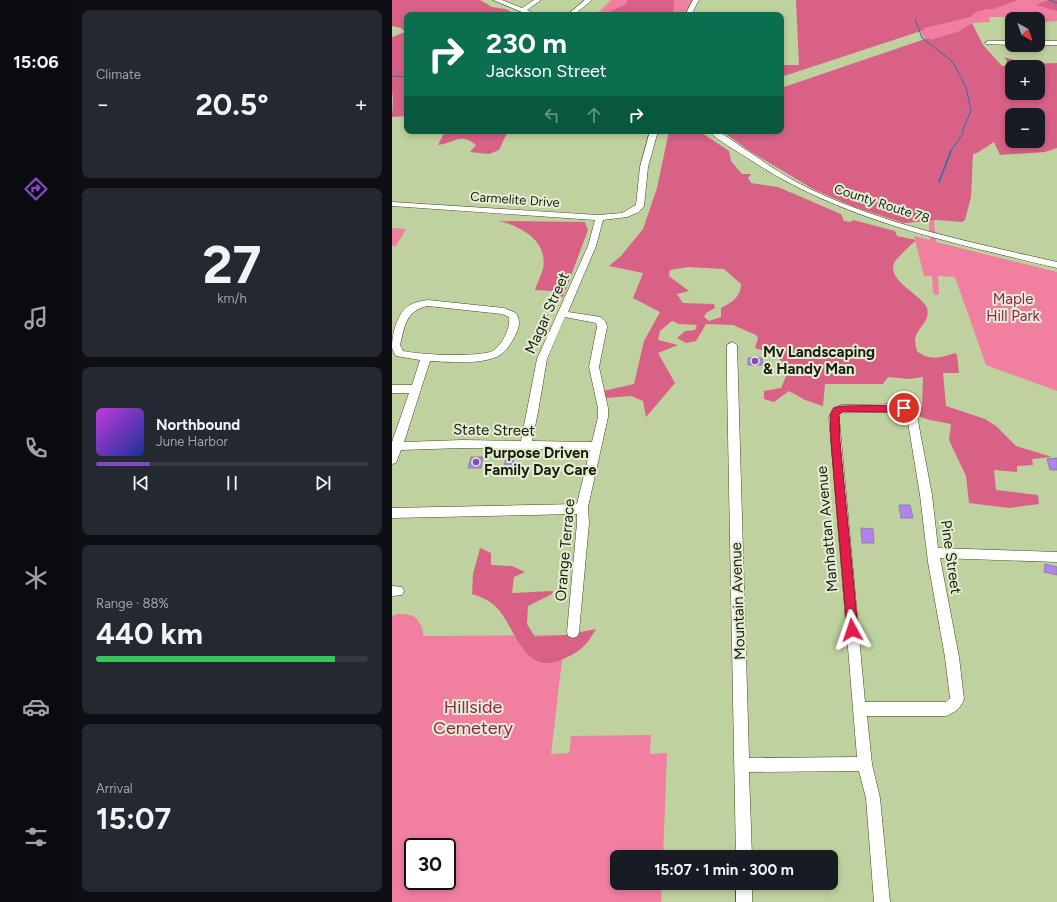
<!DOCTYPE html>
<html lang="en">
<head>
<meta charset="utf-8">
<style>
	body { margin:0; font-family:Figtree,sans-serif; background:#242831; color:#f1f3f6; height:100vh; display:flex; flex-direction:column; font-size:15px; white-space:nowrap }
	* { box-sizing:border-box; margin:0 }
	p { font-size:13px; color:#9ea1a6 }
	.icon { flex:none; width:22px; height:22px; fill:none; stroke:currentColor; stroke-width:2; stroke-linecap:round; stroke-linejoin:round }
	.map { position:relative; flex:1; overflow:hidden }
	.panel { display:flex; flex-direction:column; gap:10px; padding:10px; background:#0d0f14; width:320px }
	.panel>* { flex:none }
	.banner { position:absolute; left:12px; top:12px; width:380px; height:122px; border-radius:8px; box-shadow:0 2px 6px #0003; background:#0b6e4f; color:#fff; overflow:hidden }
	.needle { width:26px; rotate:140deg }
	.fabs { position:absolute; left:613px; top:12px; display:grid; gap:8px }
	.fabs a { display:grid; place-items:center; width:40px; height:40px; border-radius:8px; background:#171b24; box-shadow:0 2px 6px #0003; font-size:20px }
	.speed { position:absolute; left:12px; top:838px; display:flex; gap:8px; font-size:20px; font-weight:700; text-align:center }
	.speed>* { display:grid; place-content:center; width:52px; height:52px; border-radius:50%; background:#171b24; box-shadow:0 2px 6px #0003; line-height:1 }
	.speed .limit { border:2px solid #111; border-radius:6px; background:#fff; color:#111 }
	.pin { position:absolute; display:grid; place-items:center; width:34px; height:34px; color:#fff; margin:-17px; border:2px solid #fff; border-radius:50%; box-shadow:0 1px 4px #0007 }
	.me { position:absolute; width:44px; margin:-22px; rotate:355deg; stroke-linejoin:round; filter:drop-shadow(0 0 3px #0008) }
	.turn { display:flex; align-items:center; gap:14px; height:84px; padding:0 16px; font-size:18px }
	.turn .icon { width:52px; height:52px; stroke-width:2.5 }
	.turn b { display:block; font-size:28px; line-height:34px }
	.lanes { display:flex; align-items:center; height:38px; padding:0 16px; background:#0003; justify-content:center; gap:20px; direction:ltr }
	.lanes .off { opacity:.35 }
	.big { font-size:30px; font-weight:700; line-height:1.1 }
	.panel .card { flex:1; display:flex; flex-direction:column; justify-content:center; gap:6px; min-width:0; padding:0 14px; border-radius:8px; background:#242831 }
	.panel .dial { align-items:center; gap:0 }
	.dial b { font-size:52px; line-height:1 }
	.song { display:flex; align-items:center; gap:12px }
	.cover { width:48px; height:48px; border-radius:6px; background:linear-gradient(135deg,hsl(290 70% 55%),hsl(230 70% 35%)) }
	.played { height:4px; border-radius:2px; background:linear-gradient(90deg,#8449c0 20%,#363941 20%) }
	.keys { display:flex; justify-content:space-around; direction:ltr }
	.heat { display:flex; justify-content:space-between; align-items:center; font-size:22px; direction:ltr }
	.charge { height:6px; border-radius:3px; background:linear-gradient(90deg,#34c759 88%,#363941 0) }
	.trip { position:absolute; left:218px; top:850px; width:228px; height:40px; border-radius:8px; background:#171b24; box-shadow:0 2px 6px #0003; font-weight:700; line-height:40px; text-align:center }
	main { display:flex; flex:1; min-height:0 }
	.menu { display:flex; flex-direction:column; width:72px; justify-content:space-around; align-items:center; background:#090b0e; color:#9ea1a6 }
	.menu .icon { width:28px; height:28px }
	.menu .selected { color:#8449c0 }
	.menu b { font-size:18px; color:#f1f3f6 }
	.map>svg:first-child { display:block }
</style>
</head>
<body>
<main>
<nav class="menu">
<b>15:06</b>
<svg class="icon selected" aria-label="directions" viewBox="0 0 24 24"><path d="M12 3l9 9-9 9-9-9zM9 14v-3h6M13 9l2 2-2 2"/></svg>
<svg class="icon" aria-label="music" viewBox="0 0 24 24"><path d="M9 18V5l10-2v13"/><circle cx="6" cy="18" r="3"/><circle cx="16" cy="16" r="3"/></svg>
<svg class="icon" aria-label="phone" viewBox="0 0 24 24"><path d="M5 4h4l2 5-3 2q2 4 5 5l2-3 5 2v4C11 20 4 13 5 4z"/></svg>
<svg class="icon" aria-label="climate" viewBox="0 0 24 24"><path d="M12 3v18M4 7l16 10M4 17L20 7"/></svg>
<svg class="icon" aria-label="car" viewBox="0 0 24 24"><path d="M5 17H2v-5l4-1 3-4h7l3 4 3 1v5h-3M9 17h6M6 11h13"/><circle cx="7" cy="17" r="2"/><circle cx="17" cy="17" r="2"/></svg>
<svg class="icon" aria-label="filters" viewBox="0 0 24 24"><path d="M4 7h16M4 17h16"/><circle cx="9" cy="7" r="2"/><circle cx="15" cy="17" r="2"/></svg>
</nav>
<section class="panel">
<div class="card"><p>Climate</p>
<div class="heat"><a>−</a><b class="big">20.5°</b><a>+</a></div>
</div>
<div class="card dial"><b>27</b><p>km/h</p></div>
<div class="card">
<div class="song"><i class="cover"></i><div><b>Northbound</b><p>June Harbor</p></div></div>
<div class="played"></div>
<div class="keys"><svg class="icon" aria-label="previous" viewBox="0 0 24 24"><path d="M18 5L8 12l10 7zM5 5v14"/></svg><svg class="icon" aria-label="pause" viewBox="0 0 24 24"><path d="M8 5v14M16 5v14"/></svg><svg class="icon" aria-label="next" viewBox="0 0 24 24"><path d="M6 5l10 7-10 7zM19 5v14"/></svg></div>
</div>
<div class="card"><p>Range · 88%</p><b class="big">440 km</b><div class="charge"></div></div>
<div class="card"><p>Arrival</p><b class="big">15:07</b></div>
</section>
<div class="map">
<svg width="665" height="902" viewBox="0 0 665 902">
	<rect width="100%" height="100%" fill="#bfd19e"/>
	<path fill="#f17f9f" fill-rule="evenodd" d="M219,0H300L291,15H204Z
		M521,0H665V21L646,23V19H639L636,17H597L598,22L579,23L597,66L551,159L542,222L544,242L665,272V391L594,365L563,277L546,276L547,294L544,295L541,293L540,276H532L522,236L538,240L537,222L546,159L553,66C532,40 525,34 521,0Z
		M0,228L14,229L4,246H0Z
		M5,614C9,614 14,614 18,615C26,617 32,629 31,636L173,635L159,754L177,753L179,736L259,735L258,754L275,753L271,857H225V883H270L269,902H0V616ZM21,847H55V881H21Z"/>
	<path fill="#d86185" fill-rule="evenodd" d="M0,0H88L100,7L113,9L122,13L120,15H15V116L0,117L1,99L0,91V37L13,32L9,28L0,26Z
		M236,0H282L281,15H211L234,4Z
		M404,0H626L601,9H595L584,12L578,17L532,28V30L389,77V65H407Z
		M656,0H665V11L644,5Z
		M580,23L591,45L610,66H618L612,57L637,64L665,63V148L653,152L608,155L602,142L585,153L581,154L579,197L573,220L570,222L544,220L512,223L462,207L421,189L359,152L330,131H389V88L536,38L540,42L538,40L568,31ZM620,67H646V93H620ZM620,115H646V141H620Z
		M53,131H116L107,150L97,154L78,152L84,145C68,132 63,143 46,145Z
		M277,131H307L337,151L339,161L350,174H359L356,178L359,183L386,187L449,214L452,221L458,222L461,220L503,231L505,236L524,240C517,247 510,253 504,260C490,279 530,294 535,308C539,322 525,327 523,339C523,343 524,347 525,351C537,361 549,358 563,353L565,355L567,373H551L554,406L593,419L604,426L624,446L660,457L640,459L641,465L625,466V472L602,470L604,490L646,495L647,504L617,508L577,503L574,476L557,440L559,424L538,420L525,416L530,406L531,377L517,379L496,377L491,384H433L431,406L413,400L397,391L382,402L372,399V391L389,388L397,369C385,355 380,353 363,348L366,338L364,335L341,325L314,324L304,341L294,343L285,338L293,331L303,330L305,325L287,324L280,321L268,331L266,340L286,345L266,353L283,383L254,417L251,401L239,396L214,398L211,391L242,384L252,341L268,312L241,298L251,273L217,266L229,256L251,229L265,188ZM296,267L332,269L349,284C349,297 339,303 329,308V317L317,321L312,317L314,313L323,308L322,304L291,303L285,294L297,291L277,276L278,270Z
		M107,221L193,222L196,230L171,297L154,301L161,297L159,291L143,290C145,283 149,276 151,269C156,241 131,227 107,221Z
		M88,548L99,553V565L120,566L133,572L122,577L120,593L161,591L160,594L136,606L135,624L143,637L173,635L204,629C195,645 188,652 171,659C133,677 125,631 106,609C99,601 90,597 80,594L81,574Z"/>
	<g fill="none" stroke-linecap="round" stroke-linejoin="round">
		<path stroke="#1b76b1" stroke-width="1" d="M657,0L665,3
			M523,19L530,38L560,61L574,87L579,111L571,129V133L558,152
			M0,76L15,77"/>
		<path stroke="#1b76b1" stroke-width="1.5" d="M547,182L559,151"/>
	</g>
	<path fill="#b283eb" stroke="#917eab" d="M356,358H370L371,365H356Z
		M79,457H91L89,468H76Z
		M122,457L121,468H112L114,458Z
		M665,458V470H658L655,459Z
		M507,505H518L521,518H509Z
		M469,528L481,529L482,543H470Z
		M653,564L665,567V575L652,572Z"/>
	<g fill="none" stroke-linecap="round" stroke-linejoin="round">
		<g stroke="#3e4c1e" stroke-width="1">
			<path id="minor" d="M101,0H110L130,8L142,0H149L135,10L146,15H137Z
				M193,0H200L182,15H175Z
				M301,0H307L299,15H293Z
				M596,41H620V45L594,44L593,43Z
				M646,41H665V45H646Z
				M258,131H266L256,167L252,206L247,212L235,217L211,220L204,246L176,312L209,317L214,322L215,327L207,367L216,408V417L196,507L197,523L187,632L186,636L181,638L176,636L175,632L185,523V514L0,518V508L185,504L198,450L70,448L9,450L4,463L0,464V442L17,393H0V385H20L28,360L4,356C3,354 1,351 0,348C0,334 5,312 18,305C23,302 30,301 36,300L112,308L124,313C129,321 127,328 123,336C119,343 115,351 108,355C93,365 55,362 38,361L12,442L70,440L129,441L145,359L196,246L203,220L0,206V202L206,215L230,213L244,205L248,167ZM36,306L110,314L117,317C119,328 109,349 98,352C80,357 30,355 11,351L8,345C13,326 13,311 36,306ZM173,317L204,323L205,327L197,367L206,408V417L200,442L140,441L146,412L155,359Z
				M317,131H326C354,149 381,170 410,185C490,225 579,242 665,262V268C558,242 450,221 357,159C344,150 327,142 317,131Z
				M340,342L345,345L357,758L465,757L437,417L441,408L449,405L509,404L522,409L525,416L540,495L546,548L665,552V562L548,558L567,657L572,699C568,709 564,712 554,716H475L480,764L488,798L498,902H482L474,798L467,771L357,772L360,857H344L335,380V345ZM508,412L515,416L528,495L536,562L553,657L558,698L554,702H473L447,417L451,413Z
				M0,586L10,587L12,591L10,595L0,596Z
				M344,883H360V902H344Z"/>
		</g>
		<use href="#minor" fill="#fff" fill-rule="evenodd"/>
	</g>
	<path fill="#e11d48" stroke="#92132f" d="M512,405L516,408L512,412H450L447,415L448,441L466,630L464,634L460,635L456,634L455,630L439,441L438,415L442,408L449,406Z"/>
	<g fill="#8449c0" stroke="#e4edd4" stroke-width="1.5">
		<circle cx="363" cy="361" r="4"/>
		<circle cx="84" cy="462" r="4"/>
	</g>
	<g text-anchor="middle" stroke-width="4" stroke-linejoin="round" paint-order="stroke">
		<g font-size="13" fill="#191f0b" stroke="#e4edd4">
			<text transform="translate(123 199) rotate(4)" y="5">Carmelite Drive</text>
			<text transform="translate(490 203) rotate(18)" y="5">County Route 78</text>
		</g>
		<g font-size="15" fill="#92254c" stroke="#e4edd4">
			<text x="621" y="304">Maple<tspan x="621" dy="17">Hill Park</tspan></text>
		</g>
		<g font-size="15" fill="#191f0b" stroke="#e4edd4">
			<text transform="translate(155 313) rotate(-66)" y="5">Magar Street</text>
			<text transform="translate(102 430) rotate(1)" y="5">State Street</text>
			<text transform="translate(435 529) rotate(-95)" y="5">Manhattan Avenue</text>
			<text transform="translate(173 550) rotate(-85)" y="5">Orange Terrace</text>
			<text transform="translate(559 557) rotate(82)" y="5">Pine Street</text>
			<text transform="translate(346 601) rotate(-92)" y="5">Mountain Avenue</text>
		</g>
		<g font-size="15" font-weight="bold" fill="#191f0b" stroke="#e4edd4" text-anchor="start">
			<text x="371" y="357">Mv Landscaping<tspan x="371" dy="17">&amp; Handy Man</tspan></text>
			<text x="92" y="458">Purpose Driven<tspan x="92" dy="17">Family Day Care</tspan></text>
		</g>
		<g font-size="18" fill="#92254c" stroke="#e4edd4">
			<text x="81" y="713">Hillside<tspan x="81" dy="21">Cemetery</tspan></text>
		</g>
	</g>
</svg>
<div class="fabs">
<a><svg class="needle" viewBox="-14 -14 28 28"><path d="M0-13l5 13h-10z" fill="#e53935"/><path d="M0 13l5-13h-10z" fill="#9ea1a6"/></svg></a>
<a>+</a>
<a>−</a>
</div>
<div class="speed"><div class="limit">30</div></div>
<div class="pin" style="left:512px;top:408px;background:#d93025"><svg class="icon" aria-label="arrive" viewBox="0 0 24 24"><path d="M6 21V4h12l-3 4 3 4H6"/></svg></div>
<svg class="me" style="left:460px;top:630px" viewBox="-20 -20 40 40"><path d="M0-17L14 15 0 8-14 15z" fill="#e11d48" stroke="#fff" stroke-width="4"/></svg>
<div class="trip">15:07 · 1 min · 300 m</div>
<div class="banner">
<div class="turn"><svg class="icon" aria-label="right" viewBox="0 0 24 24"><path d="M7 20v-9h11M14 6l5 5-5 5"/></svg><div><b>230 m</b>Jackson Street</div></div>
<div class="lanes"><svg class="icon off" aria-label="left" viewBox="0 0 24 24"><path d="M17 20v-9H6M10 6l-5 5 5 5"/></svg><svg class="icon off" aria-label="ahead" viewBox="0 0 24 24"><path d="M12 20V5M6 11l6-6 6 6"/></svg><svg class="icon" aria-label="right" viewBox="0 0 24 24"><path d="M7 20v-9h11M14 6l5 5-5 5"/></svg></div>
</div>
</div>
</main>
</body>
</html>
